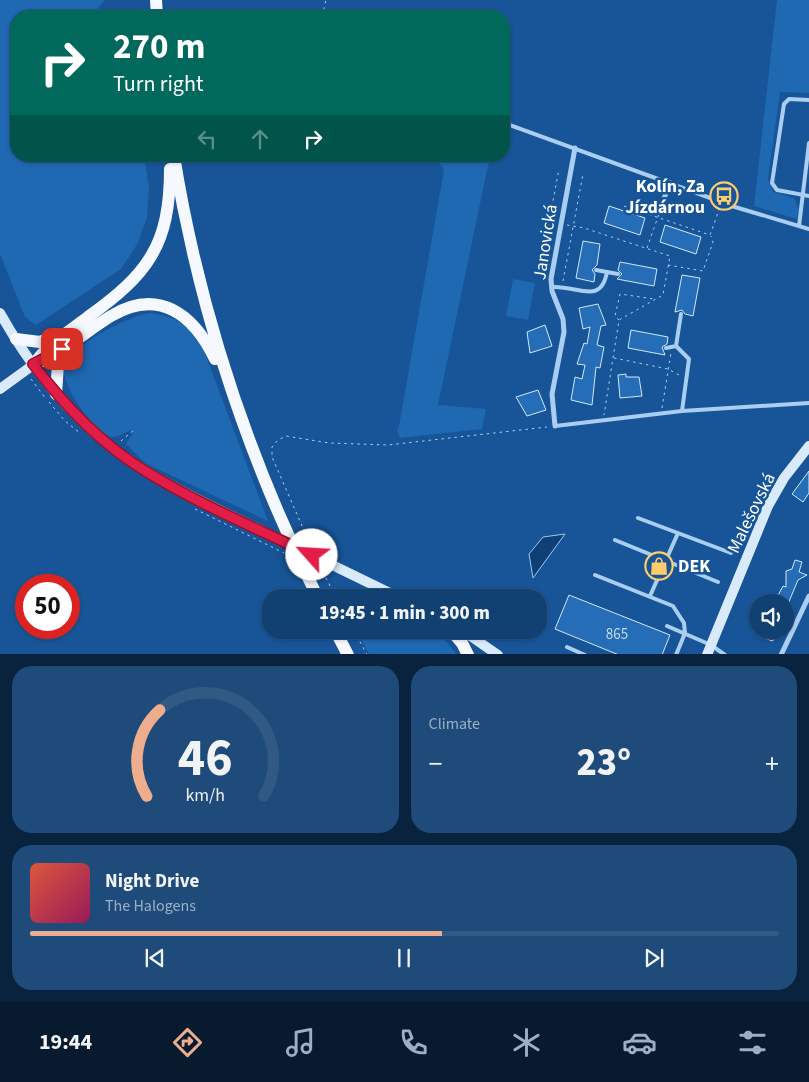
<!DOCTYPE html>
<html lang="en">
<head>
<meta charset="utf-8">
<style>
	body { margin:0; font-family:"Source Sans 3",sans-serif; background:#1e4b7a; color:#f1f3f6; height:100vh; display:flex; flex-direction:column; font-size:19px; white-space:nowrap }
	* { box-sizing:border-box; margin:0 }
	p { font-size:16px; color:#9cafc4 }
	.icon { flex:none; width:28px; height:28px; fill:none; stroke:currentColor; stroke-width:2; stroke-linecap:round; stroke-linejoin:round }
	.map { position:relative; height:654px; overflow:hidden }
	.details { display:flex; flex-direction:column; gap:12px; padding:12px; background:#09233f; flex:1 }
	.details>* { flex:none }
	.hud { position:absolute; left:10px; top:10px; width:500px; height:152px; border-radius:20px; box-shadow:0 1px 4px #0004,0 0 0 1px #305984; background:#00695c; color:#fff; overflow:hidden }
	.tools { position:absolute; left:749px; top:594px; display:grid; gap:10px }
	.tools a { display:grid; place-items:center; width:45px; height:45px; border-radius:50%; background:#114072; box-shadow:0 1px 4px #0004,0 0 0 1px #305984; font-size:25px }
	.speed { position:absolute; left:15px; top:574px; display:flex; gap:10px; font-size:25px; font-weight:700; text-align:center }
	.speed>* { display:grid; place-content:center; width:65px; height:65px; border-radius:50%; background:#114072; box-shadow:0 1px 4px #0004,0 0 0 1px #305984; line-height:1 }
	.speed .limit { border:8px solid #d22; background:#fff; color:#111 }
	.pin { position:absolute; display:grid; place-items:center; width:42px; height:42px; color:#fff; margin:-21px; border-radius:10px; box-shadow:0 2px 8px #0006 }
	.me { position:absolute; width:55px; margin:-28px; rotate:296deg; stroke-linejoin:round; filter:drop-shadow(0 0 4px #0008) }
	.turn { display:flex; align-items:center; gap:18px; height:105px; padding:0 20px; font-size:22px }
	.turn .icon { width:65px; height:65px; stroke-width:2.5 }
	.turn b { display:block; font-size:35px; line-height:42px }
	.lanes { display:flex; align-items:center; height:48px; padding:0 20px; background:#0003; justify-content:center; gap:25px; direction:ltr }
	.lanes .off { opacity:.35 }
	.big { font-size:38px; font-weight:800; line-height:1.1 }
	.details .tile { flex:1; display:flex; flex-direction:column; justify-content:center; gap:8px; min-width:0; padding:0 18px; border-radius:20px; background:#1e4b7a }
	.details .dial { align-items:center; gap:0 }
	.dial svg { height:130px; overflow:visible; fill:none; stroke:#305984; stroke-width:7; stroke-linecap:round; text-anchor:middle }
	.dial text { fill:#f1f3f6; stroke:none }
	.song { display:flex; align-items:center; gap:15px }
	.cover { width:60px; height:60px; border-radius:8px; background:linear-gradient(135deg,hsl(10 70% 55%),hsl(330 70% 35%)) }
	.played { height:5px; border-radius:2px; background:linear-gradient(90deg,#eead8d 55%,#305984 55%) }
	.keys { display:flex; justify-content:space-around; direction:ltr }
	.heat { display:flex; justify-content:space-between; align-items:center; font-size:28px; direction:ltr }
	.details .tiles { flex:1; display:grid; gap:12px; grid-template-columns:1fr 1fr }
	.tile:last-child { grid-column:span 2 }
	.trip { position:absolute; left:262px; top:589px; width:285px; height:50px; border-radius:20px; background:#114072; box-shadow:0 1px 4px #0004,0 0 0 1px #305984; font-weight:800; line-height:50px; text-align:center }
	.tab-bar { display:flex; height:80px; justify-content:space-around; align-items:center; background:#071a2e; color:#9cafc4 }
	.tab-bar .icon { width:35px; height:35px }
	.tab-bar .active { color:#eead8d }
	.tab-bar b { font-size:22px; color:#f1f3f6 }
	.map>svg:first-child { display:block }
</style>
</head>
<body>
<div class="map">
<svg width="809" height="655" viewBox="0 0 809 655">
	<rect width="100%" height="100%" fill="#175598"/>
	<path fill="#1f68b2" d="M0,0H105L91,16H16V156H144L149,188L147,217L138,243L121,269L36,325L25,317L0,254Z
		M777,0H809V93L780,92L768,179L773,192L794,198L799,210L797,219L754,206Z
		M408,156H490L438,405L486,409L482,429L400,438L397,430L399,426L444,170L439,163Z
		M513,279L535,283L528,320L506,316Z
		M149,313C179,316 189,326 204,351L268,521L145,463L126,444L133,433L131,430C126,432 118,437 113,437C96,436 61,385 64,368C69,346 127,317 149,313Z
		M356,630H431L445,640L456,654H369Z"/>
	<path fill="#0f3f75" stroke="#9dc9f4" d="M565,534L533,578L529,554L543,537Z"/>
	<path fill="#256db7" stroke="#d2e7fc" d="M609,206L645,218L640,235L604,223Z
		M665,225L701,237L696,254L660,242Z
		M583,241L600,244L597,265L592,270L595,274L594,282L576,278Z
		M620,262L657,269L654,286L617,279L622,274L618,270Z
		M682,275L700,278L693,316L685,314L682,310L675,312Z
		M598,304L606,325L601,326L597,345L604,347L600,368L596,367L592,405L571,400L575,377L582,379L585,365L577,364L584,343L587,344L590,327L583,329L579,308Z
		M545,325L552,346L530,353L527,332Z
		M631,330L668,337L667,344L662,347L665,355L628,348Z
		M626,374V377H639L642,396L620,398L618,375Z
		M538,390L546,410L527,416L516,397Z
		M809,471V493L803,502L792,494Z
		M795,560L802,562L799,572L807,575L798,580L788,604L776,599L783,586L786,587V571L792,569Z
		M569,595L670,635L662,655H619L555,629Z
		M761,630L774,632L776,638L772,641L758,635Z"/>
	<g fill="none" stroke-linecap="round" stroke-linejoin="round">
		<path stroke="#aacef2" stroke-width="1" stroke-dasharray="2.5 4" stroke-linecap="butt" d="M322,16L326,0
			M624,206L710,235L720,207
			M567,225L584,228L670,256L663,295L619,320L604,415
			M647,248L660,211
			M668,265L703,271L713,242L711,236
			M540,271L559,169
			M563,281L583,174
			M619,320L615,316L620,294L654,299
			M614,358L668,369L679,375
			M31,379L46,399
			M49,402L65,421L80,433
			M662,408L671,353
			M121,441L134,430
			M195,509L284,553
			M310,544L272,457V447L278,440L286,436L329,443L388,445L547,427
			M323,572L336,598
			M354,630L367,655"/>
		<path stroke="#aacef2" stroke-width="4" d="M198,15L203,16
			M809,100L789,99L784,104L772,183L777,190L809,196
			M504,123L735,207L809,229
			M799,226L809,143
			M596,270L618,274
			M552,287C577,285 601,306 607,272
			M681,314L676,346L689,359L682,411
			M666,348L676,346
			M555,426L682,411L809,403
			M638,518L731,553
			M615,540L718,582
			M595,575L673,606L684,623L685,633L676,655
			M650,596L678,533
			M667,626L711,645L725,655
			M567,647L585,655"/>
		<path stroke="#aacef2" stroke-width="5" d="M662,206L669,182
			M555,426L552,394L564,332L563,319L552,291L551,279L575,148
			M781,655L809,596"/>
		<path stroke="#d9eafc" stroke-width="10" d="M0,313C24,356 54,396 90,429C135,471 191,496 246,523C297,548 349,573 400,598
			M0,389L33,365
			M462,630L498,655
			M707,655L768,506L784,478L809,446"/>
		<path stroke="#f5f9ff" stroke-width="12" d="M156,0L157,16
			M174,156C199,310 248,458 318,598
			M16,339L40,342L59,335
			M38,359C51,342 71,330 88,317C148,274 170,245 170,169
			M33,365C62,353 85,332 111,316C159,287 194,315 215,359
			M56,394L58,364L69,349
			M335,630L348,655
			M451,630L462,643L468,655"/>
	</g>
	<g fill="none" stroke-linecap="round" stroke-linejoin="round">
		<g stroke="#92132f" stroke-width="12">
			<path id="route" d="M62,349L33,364C64,405 99,442 142,469C196,503 256,528 312,555"/>
		</g>
		<use href="#route" stroke="#e11d48" stroke-width="9"/>
	</g>
	<defs>
		<g id="bus-ring" transform="scale(1.4375)"><circle r="9.5" fill="#175598" stroke="#ffcd6b" stroke-width="1.5"/><path d="M-5-6H5V4H4V6H2V4H-2V6H-4V4H-5ZM-3.5-4V0h7V-4ZM-3.5 1.2v1.5H-2V1.2ZM2 1.2v1.5H3.5V1.2Z" fill="#ffcd6b"/></g>
		<g id="shop-ring" transform="scale(1.4375)"><circle r="9.5" fill="#175598" stroke="#ffcd6b" stroke-width="1.5"/><path d="M-5-2.5h2.3a2.7 3.5 0 0 1 5.4 0H5L5.5 6h-11ZM-1.5-2.5h3a1.5 2.3 0 0 0-3 0Z" fill="#ffcd6b"/></g>
	</defs>
	<g fill-rule="evenodd">
		<use href="#bus-ring" x="724" y="196"/>
		<use href="#shop-ring" x="659" y="566"/>
	</g>
	<g text-anchor="middle" stroke-width="5" stroke-linejoin="round" paint-order="stroke">
		<g font-size="15" fill="#c8daed">
			<text x="617" y="639">865</text>
		</g>
		<g font-size="18" font-weight="bold" fill="#fff" stroke="#175598" text-anchor="end">
			<text x="705" y="192">Kolín, Za<tspan x="705" dy="21">Jízdárnou</tspan></text>
			<text x="678" y="572" text-anchor="start">DEK</text>
		</g>
		<g font-size="18" fill="#fff" stroke="#175598">
			<text transform="translate(545 242) rotate(-81)" y="6">Janovická</text>
			<text transform="translate(751 513) rotate(-64)" y="6">Malešovská</text>
		</g>
	</g>
</svg>
<div class="tools">
<a><svg class="icon" aria-label="sound" viewBox="0 0 24 24"><path d="M4 9h4l5-4v14l-5-4H4zM17 9q2 3 0 6"/></svg></a>
</div>
<div class="speed"><div class="limit">50</div></div>
<div class="pin" style="left:62px;top:349px;background:#d93025"><svg class="icon" aria-label="arrive" viewBox="0 0 24 24"><path d="M6 21V4h12l-3 4 3 4H6"/></svg></div>
<svg class="me" style="left:312px;top:555px" viewBox="-20 -20 40 40"><circle r="19" fill="#fff"/><path d="M0-13L10 11 0 6-10 11z" fill="#e11d48"/></svg>
<div class="trip">19:45 · 1 min · 300 m</div>
<div class="hud">
<div class="turn"><svg class="icon" aria-label="right" viewBox="0 0 24 24"><path d="M7 20v-9h11M14 6l5 5-5 5"/></svg><div><b>270 m</b>Turn right</div></div>
<div class="lanes"><svg class="icon off" aria-label="left" viewBox="0 0 24 24"><path d="M17 20v-9H6M10 6l-5 5 5 5"/></svg><svg class="icon off" aria-label="ahead" viewBox="0 0 24 24"><path d="M12 20V5M6 11l6-6 6 6"/></svg><svg class="icon" aria-label="right" viewBox="0 0 24 24"><path d="M7 20v-9h11M14 6l5 5-5 5"/></svg></div>
</div>
</div>
<section class="details">
<div class="tiles">
<div class="tile dial"><svg viewBox="0 0 100 80">
<path d="M14 69A42 42 0 1 1 86 69"/>
<path d="M14 69A42 42 0 0 1 22 16" stroke="#eead8d"/>
<text x="50" y="56" font-size="32" font-weight="700">46</text>
<text x="50" y="72" font-size="11">km/h</text>
</svg></div>
<div class="tile"><p>Climate</p>
<div class="heat"><a>−</a><b class="big">23°</b><a>+</a></div>
</div>
<div class="tile">
<div class="song"><i class="cover"></i><div><b>Night Drive</b><p>The Halogens</p></div></div>
<div class="played"></div>
<div class="keys"><svg class="icon" aria-label="previous" viewBox="0 0 24 24"><path d="M18 5L8 12l10 7zM5 5v14"/></svg><svg class="icon" aria-label="pause" viewBox="0 0 24 24"><path d="M8 5v14M16 5v14"/></svg><svg class="icon" aria-label="next" viewBox="0 0 24 24"><path d="M6 5l10 7-10 7zM19 5v14"/></svg></div>
</div>
</div>
</section>
<nav class="tab-bar">
<b>19:44</b>
<svg class="icon active" aria-label="directions" viewBox="0 0 24 24"><path d="M12 3l9 9-9 9-9-9zM9 14v-3h6M13 9l2 2-2 2"/></svg>
<svg class="icon" aria-label="music" viewBox="0 0 24 24"><path d="M9 18V5l10-2v13"/><circle cx="6" cy="18" r="3"/><circle cx="16" cy="16" r="3"/></svg>
<svg class="icon" aria-label="phone" viewBox="0 0 24 24"><path d="M5 4h4l2 5-3 2q2 4 5 5l2-3 5 2v4C11 20 4 13 5 4z"/></svg>
<svg class="icon" aria-label="climate" viewBox="0 0 24 24"><path d="M12 3v18M4 7l16 10M4 17L20 7"/></svg>
<svg class="icon" aria-label="car" viewBox="0 0 24 24"><path d="M5 17H2v-5l4-1 3-4h7l3 4 3 1v5h-3M9 17h6M6 11h13"/><circle cx="7" cy="17" r="2"/><circle cx="17" cy="17" r="2"/></svg>
<svg class="icon" aria-label="filters" viewBox="0 0 24 24"><path d="M4 7h16M4 17h16"/><circle cx="9" cy="7" r="2"/><circle cx="15" cy="17" r="2"/></svg>
</nav>
</body>
</html>
